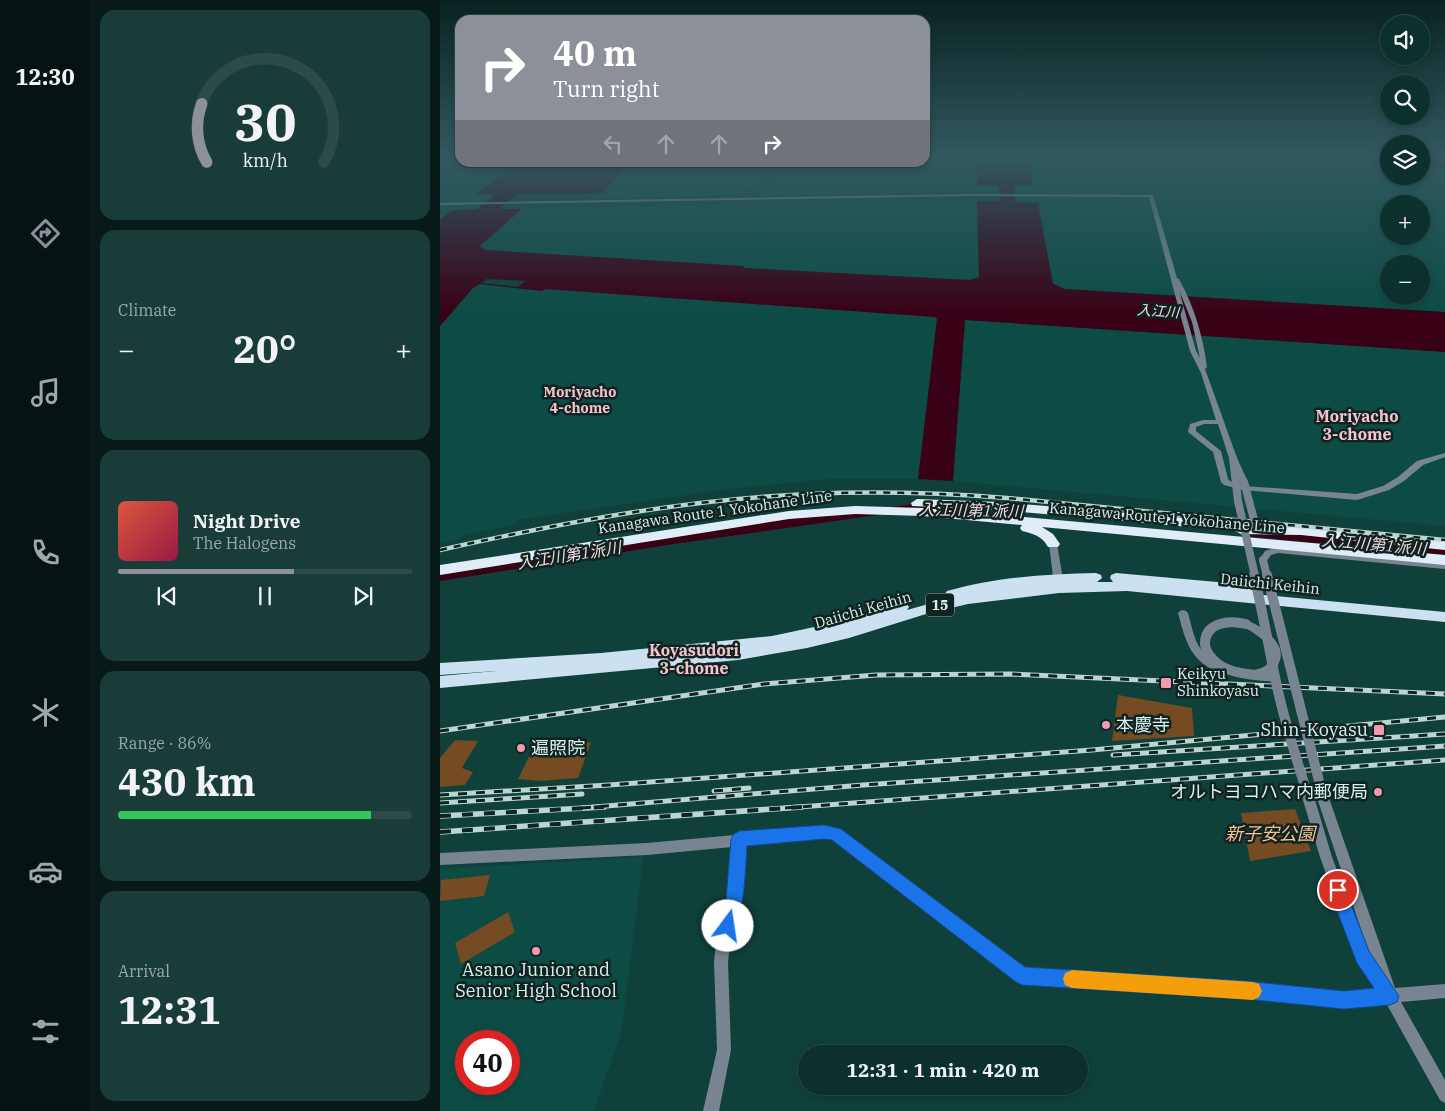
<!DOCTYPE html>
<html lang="en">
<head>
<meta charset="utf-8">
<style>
	body { margin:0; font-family:"IBM Plex Serif","Noto Sans JP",serif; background:#1a3c38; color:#f1f3f6; height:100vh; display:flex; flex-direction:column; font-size:19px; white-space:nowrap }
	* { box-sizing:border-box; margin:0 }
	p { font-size:16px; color:#9aa9a9 }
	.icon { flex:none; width:28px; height:28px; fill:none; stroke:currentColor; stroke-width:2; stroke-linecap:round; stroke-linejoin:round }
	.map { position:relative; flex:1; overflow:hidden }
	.panel { display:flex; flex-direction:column; gap:10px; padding:10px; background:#071a18; width:350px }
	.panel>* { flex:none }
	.top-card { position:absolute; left:15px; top:15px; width:475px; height:152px; border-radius:15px; box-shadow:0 2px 8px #0003,0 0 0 1px #2c4b48; background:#8c9099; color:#fff; overflow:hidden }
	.controls { position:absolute; left:940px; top:15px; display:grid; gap:10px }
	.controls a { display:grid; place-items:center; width:50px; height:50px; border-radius:50%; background:#0c302c; box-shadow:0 2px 8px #0003,0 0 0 1px #2c4b48; font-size:25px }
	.speed { position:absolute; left:15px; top:1030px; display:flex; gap:10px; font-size:25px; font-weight:700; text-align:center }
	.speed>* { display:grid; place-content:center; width:65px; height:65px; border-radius:50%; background:#0c302c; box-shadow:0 2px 8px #0003,0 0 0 1px #2c4b48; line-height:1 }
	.speed .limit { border:8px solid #d22; background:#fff; color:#111 }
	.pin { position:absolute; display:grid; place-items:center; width:42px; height:42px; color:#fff; margin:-21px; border:2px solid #fff; border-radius:50%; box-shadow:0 1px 5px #0007 }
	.me { position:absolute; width:55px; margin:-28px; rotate:14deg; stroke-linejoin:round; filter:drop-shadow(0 0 4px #0008) }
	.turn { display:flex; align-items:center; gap:18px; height:105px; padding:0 15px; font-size:22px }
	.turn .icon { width:65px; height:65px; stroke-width:2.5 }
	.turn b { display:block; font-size:35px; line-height:42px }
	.lanes { display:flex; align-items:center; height:48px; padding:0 15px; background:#0003; justify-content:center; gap:25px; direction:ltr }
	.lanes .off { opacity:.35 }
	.big { font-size:38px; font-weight:800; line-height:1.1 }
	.panel .card { flex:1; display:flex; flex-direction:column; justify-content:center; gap:8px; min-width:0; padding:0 18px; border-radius:15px; background:#1a3c38 }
	.panel .dial { align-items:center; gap:0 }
	.dial svg { height:130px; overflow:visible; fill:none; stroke:#2c4b48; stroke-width:7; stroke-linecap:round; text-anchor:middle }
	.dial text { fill:#f1f3f6; stroke:none }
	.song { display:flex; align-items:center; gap:15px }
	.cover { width:60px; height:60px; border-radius:8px; background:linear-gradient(135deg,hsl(10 70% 55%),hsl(340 70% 35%)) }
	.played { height:5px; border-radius:2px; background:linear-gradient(90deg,#8c9099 60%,#2c4b48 60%) }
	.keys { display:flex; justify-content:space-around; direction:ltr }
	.heat { display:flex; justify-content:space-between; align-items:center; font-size:28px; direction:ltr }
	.charge { height:8px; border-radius:4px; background:linear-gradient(90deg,#34c759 86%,#2c4b48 0) }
	.trip { position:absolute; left:358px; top:1045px; width:290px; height:50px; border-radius:25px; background:#0c302c; box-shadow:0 2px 8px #0003,0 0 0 1px #2c4b48; font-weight:800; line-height:50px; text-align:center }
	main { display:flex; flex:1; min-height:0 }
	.tabs { display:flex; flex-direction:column; width:90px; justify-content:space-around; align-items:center; background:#051312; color:#9aa9a9 }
	.tabs .icon { width:35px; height:35px }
	.tabs .current { color:#8c9099 }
	.tabs b { font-size:22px; color:#f1f3f6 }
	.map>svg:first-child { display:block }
</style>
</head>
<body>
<main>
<nav class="tabs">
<b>12:30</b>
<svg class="icon current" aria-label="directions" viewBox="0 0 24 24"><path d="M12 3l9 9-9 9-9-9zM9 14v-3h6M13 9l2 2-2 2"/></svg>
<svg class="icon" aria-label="music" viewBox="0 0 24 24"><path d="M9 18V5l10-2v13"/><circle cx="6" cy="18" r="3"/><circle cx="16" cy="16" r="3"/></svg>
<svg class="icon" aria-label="phone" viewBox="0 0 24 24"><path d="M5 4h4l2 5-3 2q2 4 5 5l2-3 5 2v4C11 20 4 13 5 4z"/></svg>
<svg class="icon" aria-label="climate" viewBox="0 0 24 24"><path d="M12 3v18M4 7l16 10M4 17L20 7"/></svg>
<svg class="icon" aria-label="car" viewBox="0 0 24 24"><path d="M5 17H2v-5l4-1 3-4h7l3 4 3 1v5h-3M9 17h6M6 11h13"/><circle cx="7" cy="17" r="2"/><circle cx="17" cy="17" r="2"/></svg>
<svg class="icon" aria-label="filters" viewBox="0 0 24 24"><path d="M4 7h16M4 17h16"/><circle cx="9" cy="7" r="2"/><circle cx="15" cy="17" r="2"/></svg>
</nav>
<section class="panel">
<div class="card dial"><svg viewBox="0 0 100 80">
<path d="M14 69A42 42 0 1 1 86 69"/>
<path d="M14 69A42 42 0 0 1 11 33" stroke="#8c9099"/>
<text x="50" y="56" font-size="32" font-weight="700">30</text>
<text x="50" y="72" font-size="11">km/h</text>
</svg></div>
<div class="card"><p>Climate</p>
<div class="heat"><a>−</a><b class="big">20°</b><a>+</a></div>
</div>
<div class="card">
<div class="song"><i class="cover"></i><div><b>Night Drive</b><p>The Halogens</p></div></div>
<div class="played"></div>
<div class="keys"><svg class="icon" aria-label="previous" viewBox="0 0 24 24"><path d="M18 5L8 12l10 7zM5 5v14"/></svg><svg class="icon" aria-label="pause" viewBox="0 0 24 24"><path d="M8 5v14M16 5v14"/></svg><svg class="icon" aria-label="next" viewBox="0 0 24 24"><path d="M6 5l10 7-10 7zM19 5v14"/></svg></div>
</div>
<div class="card"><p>Range · 86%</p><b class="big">430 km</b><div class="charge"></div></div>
<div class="card"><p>Arrival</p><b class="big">12:31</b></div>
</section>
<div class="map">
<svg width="1005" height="1111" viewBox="0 0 1005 1111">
	<rect width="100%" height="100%" fill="#10403a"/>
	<path fill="#0d4c45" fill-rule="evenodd" d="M0,157H20V162L74,163L35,194H56L37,210H13L0,220Z
		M485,157H536L537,185L558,186L559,192L323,195L334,175L333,173L339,163L485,162Z
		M589,157H902L949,162V176H981V166L1005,169V312L625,289L613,284L598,203L576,202L574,186H593ZM949,204H981V236H949ZM949,264H981V296H949Z
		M192,163H329L315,187H304L298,195L157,198Z
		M537,200L539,277L530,280L303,268L45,250L40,246L83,208Z
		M40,284L102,291L104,289L495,317L497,319L478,479H389L280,490L76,520L75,525L23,535L22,538L0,543V326L33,288Z
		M525,320L1005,352V526L513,481Z
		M203,857L181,1033L154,1111H0V869ZM26,1041H69V1084H26Z"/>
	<path fill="#744b23" d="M678,695L752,708L754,736L672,741Z
		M15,740L38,741L22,768L33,772L25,785L0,787V758Z
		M151,742L138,778L100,781L78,779L91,753L119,751L123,744Z
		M855,809L871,851L810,861L801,813Z
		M50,875L44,896L0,901L1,880Z
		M68,912L75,932L21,964L15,943Z"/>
	<path fill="#380116" d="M536,157H589L593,186H574L576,202L598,203L613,284L625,289L1005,312V352L525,320L513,481L478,479L497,319L495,317L105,289L102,291L40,284L33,288L0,326V220L13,210L37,209L56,194H36L76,163H192L162,193L78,194L59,209H82L40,246L45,250L304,266L303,268L530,280L539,277L537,201H560L558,186H537Z
		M981,157H1005V169L981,166Z"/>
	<path fill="#10403a" d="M47,279L85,281L78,287L41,283Z"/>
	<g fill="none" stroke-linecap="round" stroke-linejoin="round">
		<path fill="#380116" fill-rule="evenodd" d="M486,502L520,503L525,505L528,508L525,511L520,513H452L449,510L452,507Z
			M432,507L437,509L440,512L437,515L234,544L0,581V569L234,534Z
			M811,527L1005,545V555L805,536L803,532L805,528Z"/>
		<path fill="#788590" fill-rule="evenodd" d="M529,194L713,195L737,278L739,279C754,306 763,336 767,367L765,369L797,458L808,482L807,484H801L800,482L789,458L778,424H764L756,427V431L781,451L788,479L790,481L804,486L917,494L943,486L958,477L977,461L1005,453V457L983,465L964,481L949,490L917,500L803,490L784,485L781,482L773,452L748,432L750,424L763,420H776L761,373L750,351L709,197L529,196L0,205V203ZM739,290L752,322L760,358L756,351Z
			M613,541L617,544L624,585L619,588L614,585L609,544Z
			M838,547L1005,563V569L838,553L831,555L826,562H820L819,560L825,551Z
			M743,610L746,611L748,613C756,643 756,653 787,667L788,670L787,673L783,674C751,663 746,643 738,613L740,611Z
			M806,620C820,625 846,642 840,660C838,667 834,672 827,674C821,676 817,678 811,677L810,674L811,671C818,669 825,668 829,662C840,648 812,631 803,627L801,624L803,621Z
			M869,795L873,796L875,800L892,857L930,956L878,801L880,797L884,796L888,797L890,801L955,988L1005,984V998L961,1002L1005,1080V1103L1000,1100L946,1003L903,1007L805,997L582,983L577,981L392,839L384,838L305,845L300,900L290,943L288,962L291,1050L279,1111H263L277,1050L274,962L276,943L288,900L292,847L207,855L0,865V853L207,843L295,835L299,833L301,834L384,826L399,830L584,969L805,983L903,993L938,990L916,957L880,857L863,800L865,796Z"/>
		<path fill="#cbe0f1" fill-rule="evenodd" d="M656,573L661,575L662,578L657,582H673L670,578L671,575L676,573L811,585L816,587L818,590L814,594L1005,612V622L687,591L619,593L528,604L486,614L409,638L367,648L298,660L0,688V676L56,671L0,675V663L161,653L332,636L398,622L462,602L467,604L469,607L467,610L510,598L505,594L507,591C555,577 607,574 656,573Z"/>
		<path fill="#e0edf9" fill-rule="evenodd" d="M477,499L560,502L804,523L810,526L861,527L1005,540V550L861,535L801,534L795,531L560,510L472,506L471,503Z
			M415,506L483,508L1005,555V565L602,527L613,534L620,544L618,547H608C602,536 594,534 582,531L580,528L582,525L483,516L415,514L349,519L0,575V565L349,511Z"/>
		<g stroke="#bad6d1" stroke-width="4.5">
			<path id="rail-far2" d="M0,550C122,523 245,499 370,494C436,491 501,493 567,498L1005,540"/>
		</g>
		<g stroke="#bad6d1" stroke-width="5">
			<path id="rail-far1" d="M0,731L324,684L436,675L570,674L1005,694
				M673,755L1005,734
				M274,791L309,788
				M0,795L169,785L652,750L1005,717
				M0,803L142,794
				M142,808L423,785L1005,746
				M345,808L1005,760"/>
		</g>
		<g stroke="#bad6d1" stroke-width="5.5">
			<path id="rail" d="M0,816L164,807
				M0,832L362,807"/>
		</g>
		<use href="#rail-far2" stroke="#102320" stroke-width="2.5" stroke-dasharray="7" stroke-linecap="butt"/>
		<use href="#rail-far1" stroke="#102320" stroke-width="3" stroke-dasharray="9" stroke-linecap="butt"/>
		<use href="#rail" stroke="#102320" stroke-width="4" stroke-dasharray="11" stroke-linecap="butt"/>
		<path stroke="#788590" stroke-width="8" d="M793,458L798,501L815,576
			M804,482L816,527
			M823,560L827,576"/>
		<path stroke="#788590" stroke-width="10" d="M814,575C822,609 828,643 835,677C843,719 857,759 869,800
			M827,575L884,801
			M806,624C789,620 764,622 765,645C766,653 772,659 778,664C794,675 816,675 835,677"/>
	</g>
	<linearGradient id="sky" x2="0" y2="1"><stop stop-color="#092320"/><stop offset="0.5" stop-color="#315960"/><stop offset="1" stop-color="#315960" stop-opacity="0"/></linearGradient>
	<rect width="1005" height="312" fill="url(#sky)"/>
	<path fill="#1a73e8" stroke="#114b97" d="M384,825L401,829L585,967L805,981L904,991L934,988L917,963L889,890L892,884L898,881L903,884L929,951L959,996L957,1002L950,1005L904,1009L805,999L582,985L576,982L392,840L384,839L307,846C305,874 305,905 294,932L288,935L282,932L279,926L286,900L291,839L294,834L299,831Z"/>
	<path fill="#f59e0b" d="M632,970L813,982L819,984L822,991L819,997L813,1000L632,988L625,985L623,979L625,973Z"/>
	<g fill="#f19ab0" stroke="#102320" stroke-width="2">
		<rect x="720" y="677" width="12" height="12" rx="2.5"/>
		<circle cx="666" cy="725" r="5"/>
		<rect x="933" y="724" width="12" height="12" rx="2.5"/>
		<circle cx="81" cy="748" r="5"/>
		<circle cx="938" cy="792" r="5"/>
		<circle cx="96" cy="951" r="5"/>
	</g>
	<g text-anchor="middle" stroke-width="5" stroke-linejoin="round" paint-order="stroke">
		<g font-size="14" font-style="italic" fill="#f0d8dd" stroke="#102320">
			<text transform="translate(718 311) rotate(4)" y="5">入江川</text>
		</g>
		<g font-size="14" font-weight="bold" fill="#f5c2cd" stroke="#102320">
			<text x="140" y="397">Moriyacho<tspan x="140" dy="16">4-chome</tspan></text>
		</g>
		<rect fill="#102320" stroke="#9bb2ae" stroke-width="1" x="486" y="593.5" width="28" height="23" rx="4"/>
		<g font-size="14" font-weight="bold" fill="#d7efeb">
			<text x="500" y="610">15</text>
		</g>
		<g font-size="15" fill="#d7efeb" stroke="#102320">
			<text transform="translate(275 512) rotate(-8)" y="5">Kanagawa Route 1 Yokohane Line</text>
			<text transform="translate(727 518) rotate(5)" y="5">Kanagawa Route 1 Yokohane Line</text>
			<text transform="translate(830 584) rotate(6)" y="5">Daiichi Keihin</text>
			<text transform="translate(423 610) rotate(-16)" y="5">Daiichi Keihin</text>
		</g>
		<g font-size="15" fill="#d7efeb" stroke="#102320" text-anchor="start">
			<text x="737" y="679">Keikyu<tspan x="737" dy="17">Shinkoyasu</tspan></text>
		</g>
		<g font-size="16" font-weight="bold" fill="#f5c2cd" stroke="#102320">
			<text x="917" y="422">Moriyacho<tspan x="917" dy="18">3-chome</tspan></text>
			<text x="254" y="656">Koyasudori<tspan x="254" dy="18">3-chome</tspan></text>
		</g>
		<g font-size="16" font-style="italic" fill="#f0d8dd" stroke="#102320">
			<text transform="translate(531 510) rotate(1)" y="6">入江川第1派川</text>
			<text transform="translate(934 544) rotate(5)" y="6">入江川第1派川</text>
			<text transform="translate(129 555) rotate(-9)" y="6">入江川第1派川</text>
		</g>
		<g font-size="18" fill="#d7efeb" stroke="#102320" text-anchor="start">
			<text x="676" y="731">本慶寺</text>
			<text x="928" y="736" text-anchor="end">Shin-Koyasu</text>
			<text x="91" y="754">遍照院</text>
			<text x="928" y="798" text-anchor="end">オルトヨコハマ内郵便局</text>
			<text x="96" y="976" text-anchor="middle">Asano Junior and<tspan x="96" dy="21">Senior High School</tspan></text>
		</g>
		<g font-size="18" font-style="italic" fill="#f5c295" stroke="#102320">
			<text x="830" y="840">新子安公園</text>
		</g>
	</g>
</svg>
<div class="controls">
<a><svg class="icon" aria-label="sound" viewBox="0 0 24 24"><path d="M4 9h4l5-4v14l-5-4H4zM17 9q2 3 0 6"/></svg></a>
<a><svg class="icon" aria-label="search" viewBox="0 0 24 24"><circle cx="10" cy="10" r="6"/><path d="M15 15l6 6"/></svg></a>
<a><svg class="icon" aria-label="layers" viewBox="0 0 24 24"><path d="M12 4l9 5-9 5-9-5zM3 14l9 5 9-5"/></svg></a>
<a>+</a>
<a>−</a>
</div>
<div class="speed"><div class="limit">40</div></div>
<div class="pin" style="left:898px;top:890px;background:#d93025"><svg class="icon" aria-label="arrive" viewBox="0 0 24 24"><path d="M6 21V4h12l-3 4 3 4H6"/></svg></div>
<svg class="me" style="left:288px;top:926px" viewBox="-20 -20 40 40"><circle r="19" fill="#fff"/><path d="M0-13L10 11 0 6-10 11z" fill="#1a73e8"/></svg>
<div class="trip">12:31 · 1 min · 420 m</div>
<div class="top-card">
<div class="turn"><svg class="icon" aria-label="right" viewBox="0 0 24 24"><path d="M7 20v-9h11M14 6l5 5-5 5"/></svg><div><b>40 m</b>Turn right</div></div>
<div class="lanes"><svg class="icon off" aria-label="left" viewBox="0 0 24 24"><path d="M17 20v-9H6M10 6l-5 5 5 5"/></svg><svg class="icon off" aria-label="ahead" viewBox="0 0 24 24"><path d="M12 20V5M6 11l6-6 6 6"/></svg><svg class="icon off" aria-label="ahead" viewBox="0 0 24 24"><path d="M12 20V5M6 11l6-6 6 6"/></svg><svg class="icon" aria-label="right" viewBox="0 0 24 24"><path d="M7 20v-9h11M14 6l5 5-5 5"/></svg></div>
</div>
</div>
</main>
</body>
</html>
